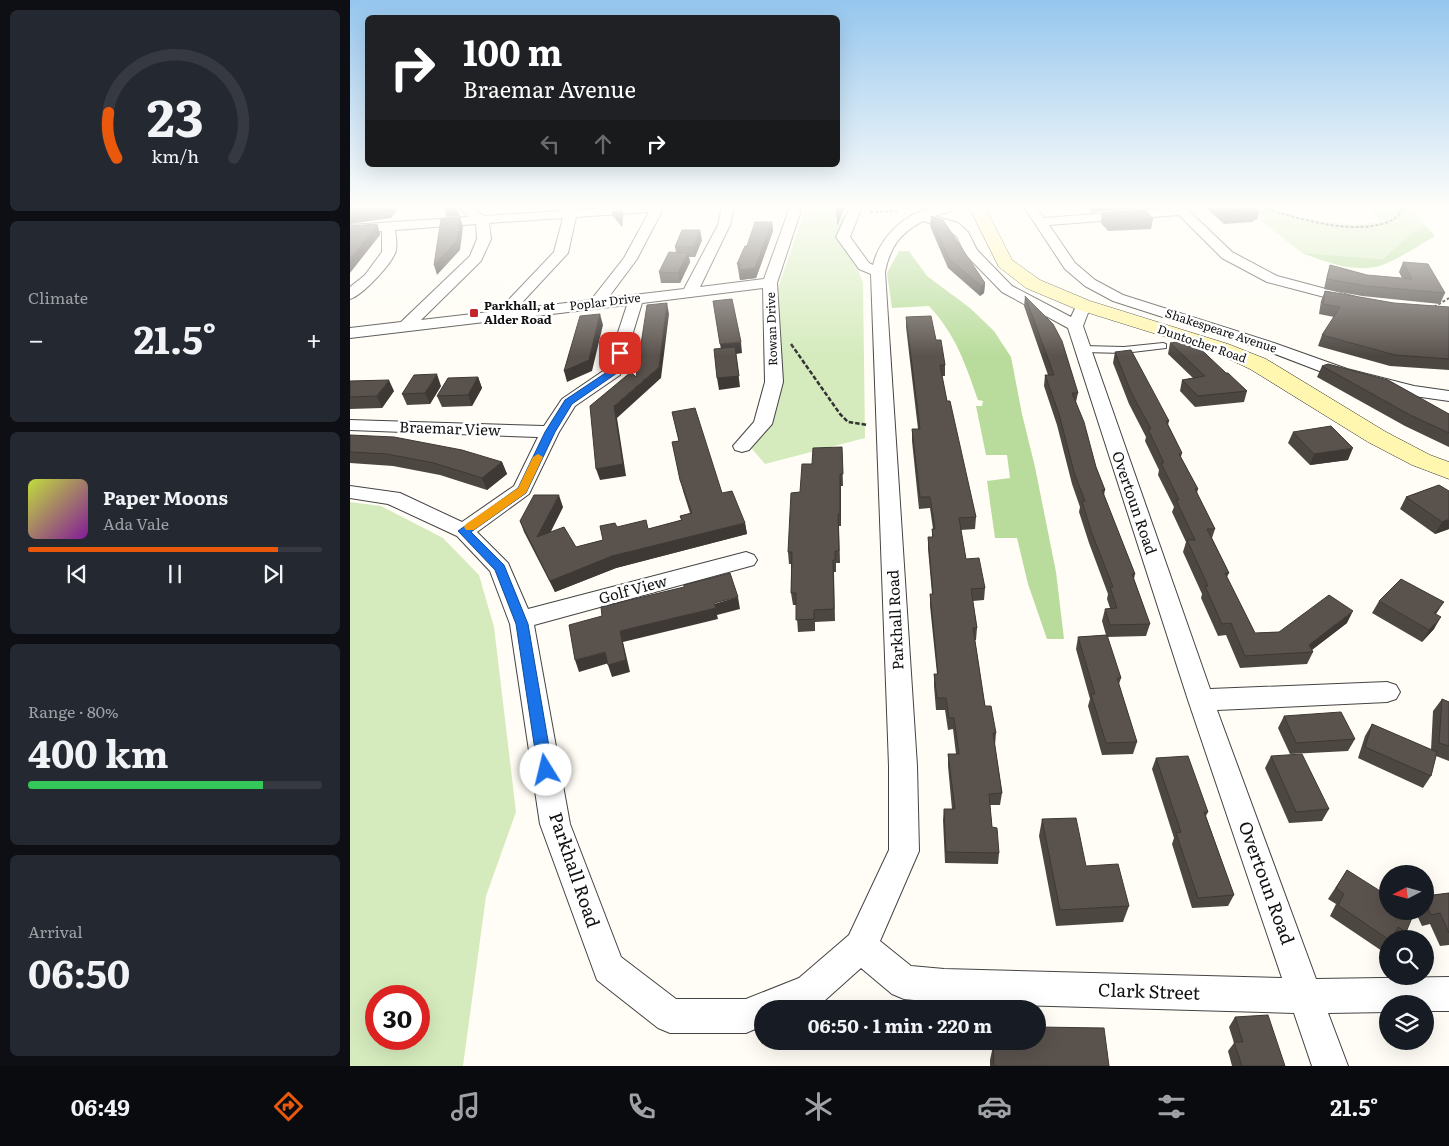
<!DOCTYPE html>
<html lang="en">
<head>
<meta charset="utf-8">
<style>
	body { margin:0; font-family:Literata,serif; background:#242831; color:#f1f3f6; height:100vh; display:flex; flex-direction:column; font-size:19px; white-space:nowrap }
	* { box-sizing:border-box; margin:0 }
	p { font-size:16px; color:#9ea1a6 }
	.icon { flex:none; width:28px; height:28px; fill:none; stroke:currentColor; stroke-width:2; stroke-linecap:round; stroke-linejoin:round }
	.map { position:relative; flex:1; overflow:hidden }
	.panel { display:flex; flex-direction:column; gap:10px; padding:10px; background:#0d0f14; width:350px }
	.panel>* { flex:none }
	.banner { position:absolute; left:15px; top:15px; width:475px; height:152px; border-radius:8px; box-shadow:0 5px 20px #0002; background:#202124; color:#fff; overflow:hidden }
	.needle { width:32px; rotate:264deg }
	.controls { position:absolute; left:1029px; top:865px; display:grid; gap:10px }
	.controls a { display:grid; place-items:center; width:55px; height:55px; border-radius:50%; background:#171b24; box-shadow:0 5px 20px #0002; font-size:25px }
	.speed { position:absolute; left:15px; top:985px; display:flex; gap:10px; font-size:25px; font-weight:700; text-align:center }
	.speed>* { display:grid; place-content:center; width:65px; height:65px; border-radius:50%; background:#171b24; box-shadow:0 5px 20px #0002; line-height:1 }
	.speed .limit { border:8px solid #d22; background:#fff; color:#111 }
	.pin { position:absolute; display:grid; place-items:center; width:42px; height:42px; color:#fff; margin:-21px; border-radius:10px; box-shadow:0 2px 8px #0006 }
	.me { position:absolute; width:55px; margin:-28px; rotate:351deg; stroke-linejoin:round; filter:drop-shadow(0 0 4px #0008) }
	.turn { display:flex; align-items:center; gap:18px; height:105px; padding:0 15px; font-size:22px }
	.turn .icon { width:65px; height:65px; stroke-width:2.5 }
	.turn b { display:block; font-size:35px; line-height:42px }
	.lanes { display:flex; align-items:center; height:48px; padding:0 15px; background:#0003; justify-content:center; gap:25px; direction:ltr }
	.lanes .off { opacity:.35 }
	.big { font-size:38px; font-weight:700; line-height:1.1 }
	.panel .card { flex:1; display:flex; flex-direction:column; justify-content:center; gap:8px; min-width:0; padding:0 18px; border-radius:8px; background:#242831 }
	.panel .dial { align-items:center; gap:0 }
	.dial svg { height:130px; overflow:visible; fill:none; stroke:#363941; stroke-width:7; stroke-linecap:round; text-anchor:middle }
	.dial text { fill:#f1f3f6; stroke:none }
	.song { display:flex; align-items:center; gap:15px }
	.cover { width:60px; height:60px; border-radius:8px; background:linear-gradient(135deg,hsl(70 70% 55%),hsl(290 70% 35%)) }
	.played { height:5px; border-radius:2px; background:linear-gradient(90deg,#ea580c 85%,#363941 85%) }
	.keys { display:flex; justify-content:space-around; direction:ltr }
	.heat { display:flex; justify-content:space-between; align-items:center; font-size:28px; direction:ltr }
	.charge { height:8px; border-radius:4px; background:linear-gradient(90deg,#34c759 80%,#363941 0) }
	.trip { position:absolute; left:404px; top:1000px; width:292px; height:50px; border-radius:25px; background:#171b24; box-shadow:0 5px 20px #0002; font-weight:700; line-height:50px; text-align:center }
	.menu { display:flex; height:80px; justify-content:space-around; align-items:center; background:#090b0e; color:#9ea1a6 }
	.menu .icon { width:35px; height:35px }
	.menu .selected { color:#ea580c }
	.menu b { font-size:22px; color:#f1f3f6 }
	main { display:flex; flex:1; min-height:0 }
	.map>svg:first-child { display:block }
</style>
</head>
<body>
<main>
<section class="panel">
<div class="card dial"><svg viewBox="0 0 100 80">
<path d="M14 69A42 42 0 1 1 86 69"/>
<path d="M14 69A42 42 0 0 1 9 41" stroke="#ea580c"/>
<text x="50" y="56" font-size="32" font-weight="700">23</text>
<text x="50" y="72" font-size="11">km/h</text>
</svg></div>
<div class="card"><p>Climate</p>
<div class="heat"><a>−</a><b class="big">21.5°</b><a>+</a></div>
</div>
<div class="card">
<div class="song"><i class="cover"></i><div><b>Paper Moons</b><p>Ada Vale</p></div></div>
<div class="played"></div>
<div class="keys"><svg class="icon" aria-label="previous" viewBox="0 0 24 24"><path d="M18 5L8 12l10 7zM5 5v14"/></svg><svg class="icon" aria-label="pause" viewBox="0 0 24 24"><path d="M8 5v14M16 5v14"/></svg><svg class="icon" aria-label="next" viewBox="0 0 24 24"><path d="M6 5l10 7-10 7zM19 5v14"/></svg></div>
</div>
<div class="card"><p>Range · 80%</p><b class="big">400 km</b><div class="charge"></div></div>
<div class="card"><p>Arrival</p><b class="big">06:50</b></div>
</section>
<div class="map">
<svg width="1099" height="1066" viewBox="0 0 1099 1066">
	<rect width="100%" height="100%" fill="#fffdf5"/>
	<path fill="#d5ebbd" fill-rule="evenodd" d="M1030,207H1060L1076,226L1063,233L1033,259L952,253L899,211L924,209L952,218L1002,225L1030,222L1022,214Z
		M455,210L495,212L489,239L509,272L513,283L515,438L415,464L402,449L421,418L431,354L428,288Z
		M0,502L31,506L93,538L129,575L144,627L166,812L136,896L113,1066H0ZM26,996H69V1039H26Z"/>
	<path fill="#b9dc9c" d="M1076,226L1085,236C1069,245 1052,257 1035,264C1008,275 977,262 952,253L1033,259L1063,232Z
		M549,251H559L577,276L620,308L644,331L661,357L672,414L685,467L706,572L714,639H697L678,584L667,538H645L637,481L660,478L657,455H636L626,406H632L633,401L628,400C615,363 606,335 579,306L542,308L537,273Z"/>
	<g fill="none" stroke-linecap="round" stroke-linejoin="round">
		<g stroke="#444" stroke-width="2">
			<path id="lane" d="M813,343L816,344V348L774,353L733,352L729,349L733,346L774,347Z"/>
		</g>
		<g stroke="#444" stroke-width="2">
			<path id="street" d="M108,207H122L134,216L211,211L209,207H221L223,210L270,207H314L287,259L258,298L334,289L368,225L372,207H384L380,225L350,287L414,279L440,207H452L427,283L433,382L422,424L399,450L392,452L385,450L383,446L404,422L415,382L413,288L292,303L270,375L225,406L209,432L179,494L127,532L158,563L178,609L396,552L404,555L407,560L404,565L184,625L220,824L271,957L326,999H396L449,978L499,935L539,850V766L521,274L509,269L486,237L500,207H512L500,237L519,263L523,265C530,236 557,211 587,207C593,206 601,207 607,207L605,210L584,216L608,223L618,232L627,250L662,286L721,317L728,302H738L741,305L733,326L860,689L1037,682L1046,685L1050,692L1046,699L1037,702L867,710L966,979L1099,977V1011H1075V1004H1038V1012L978,1013L998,1066H962L944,1013L594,1003L554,999L542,994L511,968L473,1002L456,1009H412V1026L396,1033H320L308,1028L247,980L190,824L160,624L140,571L107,536L38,504L0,498V486L50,493L112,522L164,486L188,437L0,430V420L194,426L212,399L256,369L277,305L0,338V328L51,322L120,256L127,239L126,224L45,230C46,236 47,244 46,250C44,262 12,296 0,299V287L15,275L32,252V231L0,233V225L119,217ZM299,212L274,258L241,300L166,309L218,253L226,217ZM213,218L204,252L148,311L71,320L131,261L141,239L139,223ZM573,221L598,229L607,237L616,255L652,292L718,328L838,700L932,978L594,969L561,966L530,941L569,851L567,766L535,272C540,247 550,233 573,221Z
				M674,207H686L694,218L835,207L882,252L927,276L1006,297L1008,300L1006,303L1001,304L917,282L872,258L829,215L699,225L725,263L745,280L773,295L924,343L997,369L1064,386L1099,391V401L1064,396L985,377L912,349L763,301L735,286L715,269Z"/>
		</g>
		<g stroke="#333" stroke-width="1">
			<path id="secondary" d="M619,207H635L662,260L690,280L740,301L878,344L916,359L1036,432L1080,455L1099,462V479L1062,465L1018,442L900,369L864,352L726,309L676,288L649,267Z"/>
		</g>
		<path stroke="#333" stroke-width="2" stroke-dasharray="3 2" stroke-linecap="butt" d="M913,207C946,219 1011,238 1044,219C1048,216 1051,211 1054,207
			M520,212L549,211
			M1084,307L1099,298"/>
		<path stroke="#333" stroke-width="2.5" stroke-dasharray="4.5 2" stroke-linecap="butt" d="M441,344L490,414L498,422L518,425"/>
		<use href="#lane" fill="#fff" fill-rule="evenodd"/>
		<use href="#street" fill="#fff" fill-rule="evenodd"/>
		<use href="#secondary" fill="#fff6b0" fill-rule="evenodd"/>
	</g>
	<path fill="#4d4742" d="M737,207H784V209L742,212Z
		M855,207H903L909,212L907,220H904L903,222L874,224Z
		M108,211L110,216L97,217L95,212Z
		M272,211L273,216L272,227L263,216L262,212Z
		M752,213L803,219L801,229L758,231L751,223Z
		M581,216L635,283L634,293L630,296L598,268L580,226Z
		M422,222L423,231L406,278L390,280L387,264L397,246Z
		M352,240L345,257H339L340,262L330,283H311L309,272L326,252L325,247Z
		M1053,262L1095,293L1090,304L1012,296L974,289L977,275L980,265L1017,275L1052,278L1049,272Z
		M975,291L1044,303L1099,307V370L1040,366L968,346L972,335L984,317L969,314L971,301Z
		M675,296L728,393L726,402L746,467L755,490L754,495L785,574L784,579L800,624L796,636L757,637L771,678L769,684L787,742L783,754L752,755L738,706L740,699L726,649L728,637L756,635L752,621L755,609L760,608L757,599L758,594L739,543L729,512L730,507L722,484L707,425L694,386L695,375H698L674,306Z
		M556,317L586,340L595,365V376H592L597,401L626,517L625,529L611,530L616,559L635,588L634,600L623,601L627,628L626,640H625L635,706L646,733L645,745L652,793L650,805H640L642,827L649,853L648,864L595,863L593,820L594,809H602L598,766V754H606L603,729L598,730L595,710H586L584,686V674H587L580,606V594H582L578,549V537H582V529H583L580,508L569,509L562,441V429H568L556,327Z
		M820,343L876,373L897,391L894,402L845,407L830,391L832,380L843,378L818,354Z
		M765,352L819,421L818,425L832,453L831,457L848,489L847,493L865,529L862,538L879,573L877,577L905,633L929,632L997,623L962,650L963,652L957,664L890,668L876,635L868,636L851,598L852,594L833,552L836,542L822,512L824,507L808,475L809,470L795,441L796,437L779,404L763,363Z
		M972,366L1099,414V447L1055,426L967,377Z
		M128,377L132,388L122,406L92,407L87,396Z
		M0,381L44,391L32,408L0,409Z
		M91,386L80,404L57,405L52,394Z
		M322,412L372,493L395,523L397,534L266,568L205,592L174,532L170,521L213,507L200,533L226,547L253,540L267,527L299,529L331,520L330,516L340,513L333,491L322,442L329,441Z
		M943,432L998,460L960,465L938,443Z
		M0,435L152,462L157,474L137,490L90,475L43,466L0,463Z
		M492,447L493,486H491V526H489L490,563H486V572H484L485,621L465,622V631L448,632L446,605H443L441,593V564H439L438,552L450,492L462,464Z
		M1089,485L1099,529L1085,534L1050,509L1056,497Z
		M1029,601L1086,614L1084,629L1072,642L1022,613Z
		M1092,699L1099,702V761L1086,756L1081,776L1073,788L1008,758L1015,736L1022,724L1081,750L1083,711Z
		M934,716L1005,739L998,751L940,754L928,728Z
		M921,756L979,809L972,821L939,823L915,768Z
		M806,758L858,812L856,816L884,895L878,906L842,908L822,844L824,838L802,769Z
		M692,819L736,866L779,906L773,922L706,926L689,836Z
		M997,870L1056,932L1050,939H1038V945L1032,951L980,916L986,904L978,899Z
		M1099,893V945L1090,946L1080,924L1072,926L1065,911H1075V896Z
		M885,1017L935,1066H882L878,1051L884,1043L879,1027Z
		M663,1041H688L759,1066H640V1060L643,1046L664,1047Z"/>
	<path fill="#3f3936" d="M40,207H49L41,218L0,224V215Z
		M491,207H495L487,226V217Z
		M272,211L273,216L272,227L271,222Z
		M110,217L113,227L110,250L87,275L84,265Z
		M422,222L423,231L406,278L390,280L389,270Z
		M27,224L30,233V235L0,273V259Z
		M350,230L352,240L345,257L343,247Z
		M338,253L340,262L330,283L328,273Z
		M635,283L634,293L630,296L631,286Z
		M317,303L319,314L311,378L267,418L276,476L250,480L246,469L264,406L309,367Z
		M250,314L253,325L242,371L217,382L214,371Z
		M391,342L392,353L386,354L390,387L369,390L367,378L372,355L370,344Z
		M87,374L91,386L80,404L75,393Z
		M128,377L132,388L122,406L118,395Z
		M39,380L44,391L32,408L27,396Z
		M1003,448L998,460L960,465L964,454Z
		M152,462L157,474L137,490L132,478Z
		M490,474L491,486V526L490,514Z
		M209,495L213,507L192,549L187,537Z
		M1099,519V529L1085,534L1092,522Z
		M395,523L397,534L266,568L205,592L200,581L262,556Z
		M388,597L390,609L367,615L368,619L273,642L280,672L262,677L258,665L270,631Z
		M1094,602L1086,614L1084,613Z
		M1003,611L997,623L959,652V645Z
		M1091,617L1084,629L1072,642L1079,630Z
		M255,652L259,663L229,672L225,660Z"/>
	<path fill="#5a524d" stroke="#3f3936" d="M0,207H40L38,210L0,215Z
		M96,207H100L108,211L95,212Z
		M486,207H491L487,217Z
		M866,207H903L909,212H903L905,214L876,216Z
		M795,210L803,219L760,222L752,213Z
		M272,211L271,222L262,212Z
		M581,216L593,220L635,283L631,286L598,258Z
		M110,217L107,241L84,265L91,219Z
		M405,222H422L405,268L389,270L391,264H387L395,246H397Z
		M27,224V226L0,259V226Z
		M332,230H350L343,247H325Z
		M319,252L338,253L328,273L309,272Z
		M1053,262L1078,264L1095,293L1016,286L977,279L980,265L1017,275L1062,279Z
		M975,291L1044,303L1099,307V359L1045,355L972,335L990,307L973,304Z
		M675,296L703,324L712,341L728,393H722L734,422L746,467L755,490H752L785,574H782L800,624L760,625L755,609L767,608L760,587H763L741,531L732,501H735L724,472L709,414L695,375H704Z
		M382,299L391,342L370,344L363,301Z
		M317,303L309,367L264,406L273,464L246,469L240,406L281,372L286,377L297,305Z
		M250,314L239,360L214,371L230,316Z
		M581,316L586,340H591L595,365H590L597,401H600L626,517L609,518L616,559L629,558L635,588L621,589L627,628H623L635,706H641L646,733H643L652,793L639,794L642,827L647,828L649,853L596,852L594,809H605L598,754H609L604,718H599L596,698H587L584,674H588L580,594H583L578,537H583L582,529H585L580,497H570L562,429H570L556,317Z
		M841,340L876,373H878L897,391L848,396L832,380L855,376L820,343Z
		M385,347L389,376L367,378L364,349Z
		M781,350L819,421H816L832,453L829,454L848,489H845L865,529H857L879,573H875L905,633L929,632L979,595L1003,611L959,645L963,652L895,656L881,623L872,624L855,586H858L837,540H845L826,500H829L811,463H814L798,429H801L781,392L765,352Z
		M978,364L1038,380L1099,414V433L1060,415L972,366Z
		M87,374L75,393L52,394L64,375Z
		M128,377L118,395L87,396L98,378Z
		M39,380L27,396L0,397V381Z
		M345,408L372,493L382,491L395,523L262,556L200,581L170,521L184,495H209L187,537L214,527L226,547L253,540L250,526L265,523L267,527L296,520L298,529L332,520L330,516L342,513L330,480L322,442L329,441L322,412Z
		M981,426L1003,448L964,454L943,432Z
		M0,435L44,437L112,450L152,462L132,478L84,463L37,454L0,452Z
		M492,447L493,474H490V514H488L489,551H485V560H483L484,609L464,610V619L446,620V593H441L442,552H438L441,493L450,492L452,464H462L463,448Z
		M1089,485L1099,491V519L1092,522L1056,497Z
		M380,573L388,597L364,603L366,608L270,631L276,660L258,665L255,652L225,660L219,625L252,616L251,607L334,587V585Z
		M1051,579L1094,602L1084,613L1091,617L1079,630L1029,601Z
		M757,635L771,678H767L787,742L756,743L741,694H745L728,637Z
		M1092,699L1099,702V746L1089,743Z
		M991,712L1005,739L946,743L934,716Z
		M1022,724L1087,752L1081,776L1015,747Z
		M952,754L979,809L946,812L921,756Z
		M838,756L858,812H854L884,895L848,898L826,833L831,832L806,758Z
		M726,818L736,866L768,864L779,906L710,910L692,819Z
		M997,870L1038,896V911H1062L1064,913L1056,932L1048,927L1042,939H1038L988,905L994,894L986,888Z
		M1099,893V933L1090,913L1081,915L1075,902V896Z
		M918,1015L935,1066H892L884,1042H893L885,1017Z
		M688,1027L754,1028L759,1066H644L643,1046L668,1047V1041H688Z"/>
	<linearGradient id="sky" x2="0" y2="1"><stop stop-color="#95c6ee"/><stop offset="0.58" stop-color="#fffefa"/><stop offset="1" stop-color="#fffefa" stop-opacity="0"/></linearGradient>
	<rect width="1099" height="356" fill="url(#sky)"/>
	<path fill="#1a73e8" stroke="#114b97" d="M266,351L274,353L267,373L222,404L205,432L176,493L121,532L154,565L178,624L203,770L201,774L196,776L191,774L188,770L166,624L145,570L108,531L168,488L195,432L215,400L260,370Z"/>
	<path fill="#f59e0b" d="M188,454L193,457L176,493L124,530H116L114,527L116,524L168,488L183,457Z"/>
	<rect fill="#c4262e" stroke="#fff" stroke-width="2" x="119" y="308" width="10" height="10" rx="2.5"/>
	<g text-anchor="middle" stroke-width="5" stroke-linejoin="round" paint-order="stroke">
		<g font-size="12" fill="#111" stroke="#fff">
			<text transform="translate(255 302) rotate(-7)" y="4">Poplar Drive</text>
			<text transform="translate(422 329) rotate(-92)" y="4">Rowan Drive</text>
			<text transform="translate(871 331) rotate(18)" y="4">Shakespeare Avenue</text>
			<text transform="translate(852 344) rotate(19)" y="4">Duntocher Road</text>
		</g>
		<g font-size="12" font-weight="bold" fill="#111" stroke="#fff" text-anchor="start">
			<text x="134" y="310">Parkhall, at<tspan x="134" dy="14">Alder Road</tspan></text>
		</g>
		<g font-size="15" fill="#111" stroke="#fff">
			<text transform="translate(100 429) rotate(2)" y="5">Braemar View</text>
			<text transform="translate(784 503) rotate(71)" y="5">Overtoun Road</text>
			<text transform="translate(283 590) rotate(-15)" y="5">Golf View</text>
			<text transform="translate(546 620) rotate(-93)" y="5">Parkhall Road</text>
		</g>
		<g font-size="18" fill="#111" stroke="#fff">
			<text transform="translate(224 870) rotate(71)" y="6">Parkhall Road</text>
			<text transform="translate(916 883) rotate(70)" y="6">Overtoun Road</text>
			<text transform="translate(799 992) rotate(2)" y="6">Clark Street</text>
		</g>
	</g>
</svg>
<div class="controls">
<a><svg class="needle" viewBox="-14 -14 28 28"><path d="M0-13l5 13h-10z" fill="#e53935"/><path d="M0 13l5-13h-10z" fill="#9ea1a6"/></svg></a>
<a><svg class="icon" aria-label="search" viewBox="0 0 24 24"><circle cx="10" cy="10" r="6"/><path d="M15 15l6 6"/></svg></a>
<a><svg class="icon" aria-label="layers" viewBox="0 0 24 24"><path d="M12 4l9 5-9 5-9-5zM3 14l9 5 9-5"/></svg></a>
</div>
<div class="speed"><div class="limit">30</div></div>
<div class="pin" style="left:270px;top:353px;background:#d93025"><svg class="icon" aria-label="arrive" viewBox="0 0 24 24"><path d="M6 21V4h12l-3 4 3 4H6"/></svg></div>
<svg class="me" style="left:196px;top:770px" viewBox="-20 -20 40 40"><circle r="19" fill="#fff"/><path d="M0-13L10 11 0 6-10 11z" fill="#1a73e8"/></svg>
<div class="trip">06:50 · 1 min · 220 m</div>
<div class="banner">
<div class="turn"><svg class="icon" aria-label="right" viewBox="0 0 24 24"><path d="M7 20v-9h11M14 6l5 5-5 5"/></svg><div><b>100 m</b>Braemar Avenue</div></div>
<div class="lanes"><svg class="icon off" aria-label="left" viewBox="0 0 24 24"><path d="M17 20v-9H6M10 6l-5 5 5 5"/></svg><svg class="icon off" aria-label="ahead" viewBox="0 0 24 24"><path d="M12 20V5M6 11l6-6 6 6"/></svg><svg class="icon" aria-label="right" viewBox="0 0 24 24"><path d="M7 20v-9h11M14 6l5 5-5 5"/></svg></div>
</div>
</div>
</main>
<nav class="menu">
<b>06:49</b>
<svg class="icon selected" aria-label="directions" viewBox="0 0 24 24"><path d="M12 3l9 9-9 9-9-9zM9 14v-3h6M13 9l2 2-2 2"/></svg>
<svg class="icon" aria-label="music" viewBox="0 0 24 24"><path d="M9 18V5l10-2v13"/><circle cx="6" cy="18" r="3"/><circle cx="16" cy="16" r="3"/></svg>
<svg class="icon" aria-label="phone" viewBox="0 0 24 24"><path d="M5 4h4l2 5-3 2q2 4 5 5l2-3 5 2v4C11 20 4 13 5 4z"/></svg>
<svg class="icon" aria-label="climate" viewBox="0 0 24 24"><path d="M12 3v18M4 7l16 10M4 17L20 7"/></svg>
<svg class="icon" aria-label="car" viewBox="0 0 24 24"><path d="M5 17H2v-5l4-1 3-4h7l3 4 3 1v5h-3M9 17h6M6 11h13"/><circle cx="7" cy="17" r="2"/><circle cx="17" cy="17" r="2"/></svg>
<svg class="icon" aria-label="filters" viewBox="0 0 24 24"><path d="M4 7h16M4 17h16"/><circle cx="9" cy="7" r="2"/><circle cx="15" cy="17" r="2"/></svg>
<b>21.5°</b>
</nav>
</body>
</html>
